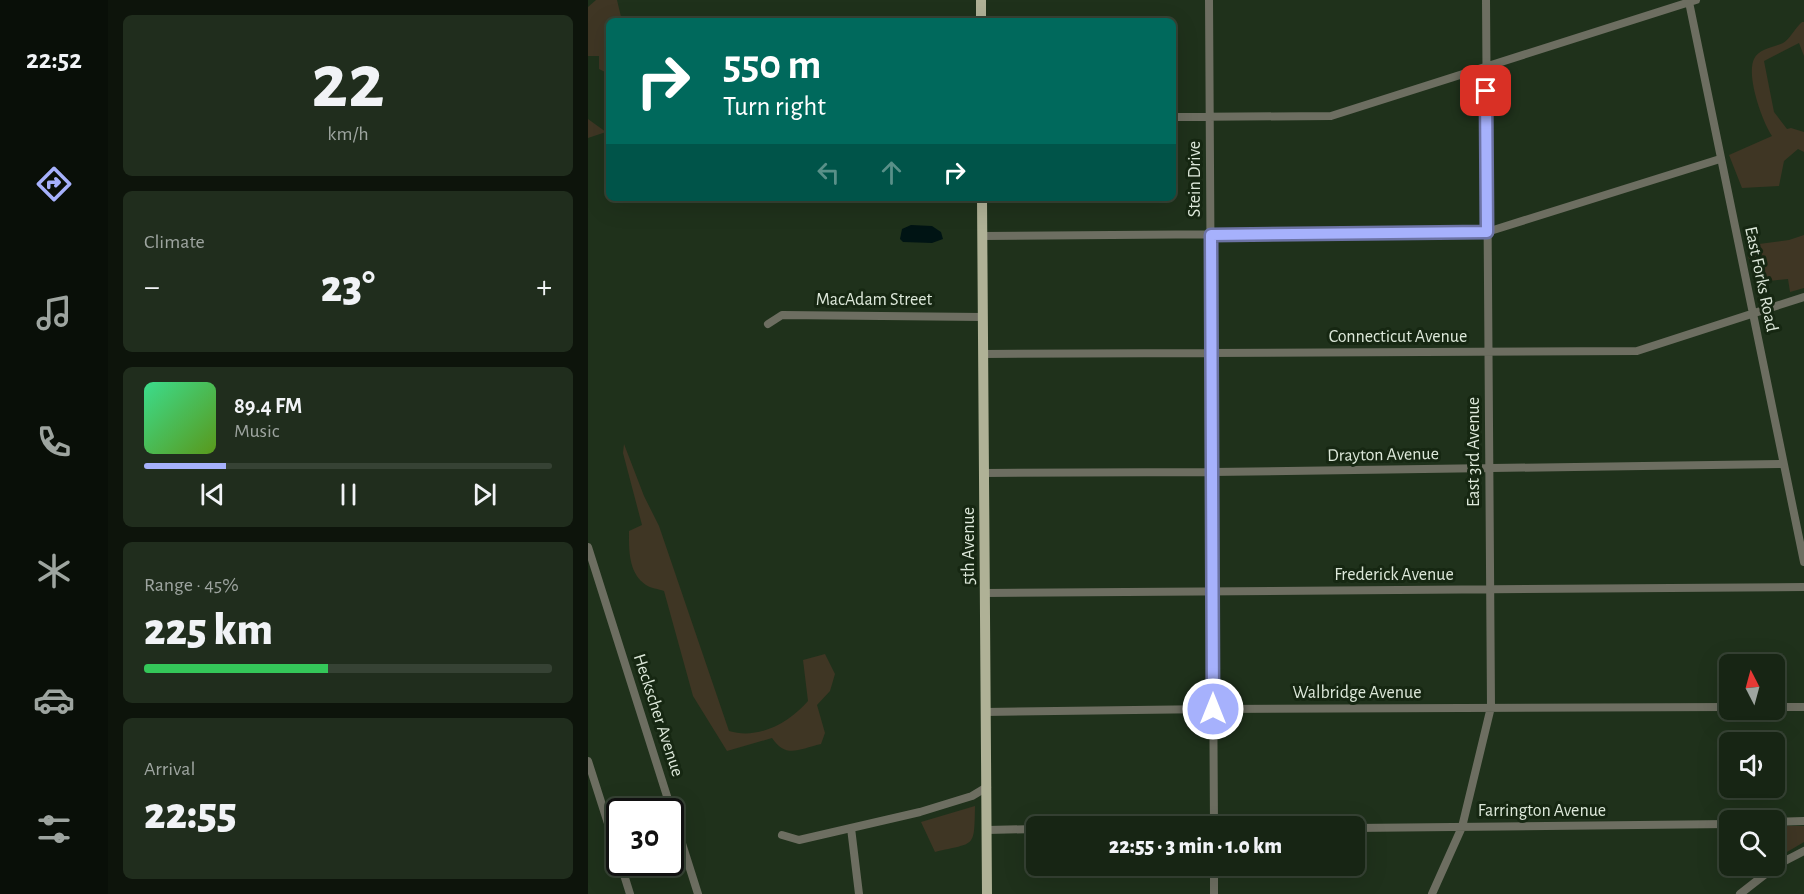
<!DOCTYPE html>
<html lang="en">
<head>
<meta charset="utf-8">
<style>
	body { margin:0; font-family:"Alegreya Sans",sans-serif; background:#202d1d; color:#f1f3f6; height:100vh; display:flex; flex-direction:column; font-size:22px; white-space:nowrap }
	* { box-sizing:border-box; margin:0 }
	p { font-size:20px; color:#9ea5a0 }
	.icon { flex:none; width:33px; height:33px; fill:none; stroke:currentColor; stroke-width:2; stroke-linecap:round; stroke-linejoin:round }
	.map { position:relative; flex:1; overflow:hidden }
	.side { display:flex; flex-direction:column; gap:15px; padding:15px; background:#0d140b; width:480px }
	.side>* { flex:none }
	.banner { position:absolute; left:18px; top:18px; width:570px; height:183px; border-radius:9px; box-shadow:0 6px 24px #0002,0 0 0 2px #364234; background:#00695c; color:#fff; overflow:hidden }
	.needle { width:39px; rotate:354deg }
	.controls { position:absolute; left:1131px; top:654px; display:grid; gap:12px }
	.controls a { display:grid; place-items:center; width:66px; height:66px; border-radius:9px; background:#172514; box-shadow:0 6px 24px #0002,0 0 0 2px #364234; font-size:30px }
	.speed { position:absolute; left:18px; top:798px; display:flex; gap:12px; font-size:30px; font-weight:700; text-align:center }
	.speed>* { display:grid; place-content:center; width:78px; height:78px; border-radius:50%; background:#172514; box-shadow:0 6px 24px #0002,0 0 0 2px #364234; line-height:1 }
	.speed .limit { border:3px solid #111; border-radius:9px; background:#fff; color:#111 }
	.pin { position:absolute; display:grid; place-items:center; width:51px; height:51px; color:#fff; margin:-26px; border-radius:12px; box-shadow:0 3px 9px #0006 }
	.me { position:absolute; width:66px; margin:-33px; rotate:0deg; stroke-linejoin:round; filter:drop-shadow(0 0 4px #0008) }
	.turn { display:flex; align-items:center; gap:21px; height:126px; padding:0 18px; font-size:27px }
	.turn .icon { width:78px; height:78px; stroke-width:2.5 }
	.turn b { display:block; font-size:42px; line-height:51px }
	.lanes { display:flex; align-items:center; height:57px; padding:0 18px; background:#0003; justify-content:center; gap:30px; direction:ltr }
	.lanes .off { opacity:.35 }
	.big { font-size:45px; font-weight:800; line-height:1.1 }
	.side .card { flex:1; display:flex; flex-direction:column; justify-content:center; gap:9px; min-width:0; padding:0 21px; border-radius:9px; background:#202d1d }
	.side .dial { align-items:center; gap:0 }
	.dial b { font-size:78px; line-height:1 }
	.song { display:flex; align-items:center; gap:18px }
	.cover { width:72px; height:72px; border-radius:9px; background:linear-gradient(135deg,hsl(150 70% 55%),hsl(90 70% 35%)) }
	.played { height:6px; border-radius:3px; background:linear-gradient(90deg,#a6b1fc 20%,#364234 20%) }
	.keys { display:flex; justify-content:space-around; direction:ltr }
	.heat { display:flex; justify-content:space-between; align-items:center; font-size:33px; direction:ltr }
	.charge { height:9px; border-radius:4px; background:linear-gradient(90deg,#34c759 45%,#364234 0) }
	.trip { position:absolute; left:438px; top:816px; width:339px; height:60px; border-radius:9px; background:#172514; box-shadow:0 6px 24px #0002,0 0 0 2px #364234; font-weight:800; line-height:60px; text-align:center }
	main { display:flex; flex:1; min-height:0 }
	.tabs { display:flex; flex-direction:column; width:108px; justify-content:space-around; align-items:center; background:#090f08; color:#9ea5a0 }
	.tabs .icon { width:42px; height:42px }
	.tabs .on { color:#a6b1fc }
	.tabs b { font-size:27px; color:#f1f3f6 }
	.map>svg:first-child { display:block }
</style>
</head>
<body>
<main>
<nav class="tabs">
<b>22:52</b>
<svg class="icon on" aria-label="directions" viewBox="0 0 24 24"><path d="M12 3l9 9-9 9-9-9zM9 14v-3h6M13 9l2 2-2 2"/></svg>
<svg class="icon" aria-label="music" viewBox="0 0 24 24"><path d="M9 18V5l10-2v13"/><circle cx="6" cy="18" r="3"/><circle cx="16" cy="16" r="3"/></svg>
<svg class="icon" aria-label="phone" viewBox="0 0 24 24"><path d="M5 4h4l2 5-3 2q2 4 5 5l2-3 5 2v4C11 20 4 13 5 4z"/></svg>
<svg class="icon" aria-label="climate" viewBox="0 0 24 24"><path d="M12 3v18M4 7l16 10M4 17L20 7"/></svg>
<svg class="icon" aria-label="car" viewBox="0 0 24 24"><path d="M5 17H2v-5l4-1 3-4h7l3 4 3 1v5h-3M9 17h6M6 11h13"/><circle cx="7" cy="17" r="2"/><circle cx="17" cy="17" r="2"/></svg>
<svg class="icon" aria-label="filters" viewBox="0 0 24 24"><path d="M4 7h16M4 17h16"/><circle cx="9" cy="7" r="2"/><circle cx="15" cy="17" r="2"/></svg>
</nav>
<section class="side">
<div class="card dial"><b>22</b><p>km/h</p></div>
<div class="card"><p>Climate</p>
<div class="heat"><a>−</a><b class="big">23°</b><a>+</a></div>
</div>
<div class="card">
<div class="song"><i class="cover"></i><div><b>89.4 FM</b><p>Music</p></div></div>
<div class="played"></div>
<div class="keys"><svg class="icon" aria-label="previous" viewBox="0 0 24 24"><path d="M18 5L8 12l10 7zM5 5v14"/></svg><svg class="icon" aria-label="pause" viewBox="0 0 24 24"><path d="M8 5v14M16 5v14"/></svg><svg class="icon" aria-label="next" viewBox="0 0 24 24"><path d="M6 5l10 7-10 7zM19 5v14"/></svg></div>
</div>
<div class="card"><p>Range · 45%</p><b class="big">225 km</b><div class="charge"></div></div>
<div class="card"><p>Arrival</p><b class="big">22:55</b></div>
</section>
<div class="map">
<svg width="1216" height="894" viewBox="0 0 1216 894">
	<rect width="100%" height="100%" fill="#1f311b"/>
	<path fill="#3f3624" d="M8,0H29L34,21H21V74L11,69V56H0V7Z
		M1214,22H1216V56L1211,43L1176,61L1186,112L1199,129L1203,128L1216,132V152L1210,149L1196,161L1191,186L1154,188L1141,155L1184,136C1174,121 1158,76 1166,59C1170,49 1186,47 1195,43C1202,39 1207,28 1214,22Z
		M0,119L18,132L0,138Z
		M1216,235V288L1202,292L1200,279L1181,281L1167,273L1163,261L1160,257L1163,245L1201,240Z
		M36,444L56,496L71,526L141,731C170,740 201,723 220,701L215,660L237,654L247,674L242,691L229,705L237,733L233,744C211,749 198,759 184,738L139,751L105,696L76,591C71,589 62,588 58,585C40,573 41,549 41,531L54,525L35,453Z
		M387,806C386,849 388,842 347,852L333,822Z
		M1187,826H1216V842L1187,859Z"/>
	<path fill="#001414" d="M323,225L344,226L353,232L355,239L344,243L315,242L312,239L314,229Z"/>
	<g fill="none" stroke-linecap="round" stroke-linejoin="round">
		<path stroke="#6d6e61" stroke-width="8" d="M621,0L626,826
			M1101,2L1216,562
			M585,117L743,116L1108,0
			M394,236L899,232L1132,159
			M180,324L194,315L394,317
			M395,354L1049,351L1216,297
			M396,473L624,472L1195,464
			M0,547L110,894
			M396,593L1216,587
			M1186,707H1216
			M397,712L625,709L1142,707
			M0,761L32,861
			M1186,822L1216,821
			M263,828L271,894
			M766,828L1142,824
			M399,830L448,829
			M194,835L211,840L332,812L384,796L399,787
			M32,862L42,894
			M626,894V866
			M844,894L874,827L903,707L898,0
			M1152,894L1189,865L1216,851"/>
		<path stroke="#afb196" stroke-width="10" d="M393,0V21
			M394,198L399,894"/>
	</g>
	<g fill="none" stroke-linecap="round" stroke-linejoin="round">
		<g stroke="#6c73a4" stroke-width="15">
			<path id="route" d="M625,709L623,235L899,232L898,91"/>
		</g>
		<use href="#route" stroke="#a6b1fc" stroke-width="10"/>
	</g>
	<g text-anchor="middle" stroke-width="6" stroke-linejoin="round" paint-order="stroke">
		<g font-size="18" fill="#dde8da" stroke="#162712">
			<text transform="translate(606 179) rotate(-90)" y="6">Stein Drive</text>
			<text transform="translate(1174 279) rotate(78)" y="6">East Forks Road</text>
			<text x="286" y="305">MacAdam Street</text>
			<text x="810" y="342">Connecticut Avenue</text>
			<text transform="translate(885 452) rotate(-90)" y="6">East 3rd Avenue</text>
			<text transform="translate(795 454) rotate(-1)" y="6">Drayton Avenue</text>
			<text transform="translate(380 546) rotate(-90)" y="6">5th Avenue</text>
			<text x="806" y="580">Frederick Avenue</text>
			<text x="769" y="698">Walbridge Avenue</text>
			<text transform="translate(71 715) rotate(72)" y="6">Heckscher Avenue</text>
			<text x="954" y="816">Farrington Avenue</text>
		</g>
	</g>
</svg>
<div class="controls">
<a><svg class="needle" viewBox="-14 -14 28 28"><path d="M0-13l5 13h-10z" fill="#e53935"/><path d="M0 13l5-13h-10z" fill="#9ea5a0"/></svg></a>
<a><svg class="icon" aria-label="sound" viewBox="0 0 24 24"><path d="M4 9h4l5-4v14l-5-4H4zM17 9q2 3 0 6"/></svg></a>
<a><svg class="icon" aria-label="search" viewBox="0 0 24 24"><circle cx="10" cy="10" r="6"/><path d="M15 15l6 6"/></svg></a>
</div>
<div class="speed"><div class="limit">30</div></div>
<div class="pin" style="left:898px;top:91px;background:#d93025"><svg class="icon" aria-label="arrive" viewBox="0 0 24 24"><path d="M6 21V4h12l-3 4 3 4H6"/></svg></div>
<svg class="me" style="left:625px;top:709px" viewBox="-20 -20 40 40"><circle r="17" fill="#a6b1fc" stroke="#fff" stroke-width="3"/><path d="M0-11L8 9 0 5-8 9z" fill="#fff"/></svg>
<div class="trip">22:55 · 3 min · 1.0 km</div>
<div class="banner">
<div class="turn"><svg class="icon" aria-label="right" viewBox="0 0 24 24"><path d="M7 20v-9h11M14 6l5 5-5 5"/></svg><div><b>550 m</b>Turn right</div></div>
<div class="lanes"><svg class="icon off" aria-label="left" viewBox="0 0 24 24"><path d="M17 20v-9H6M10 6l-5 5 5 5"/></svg><svg class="icon off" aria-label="ahead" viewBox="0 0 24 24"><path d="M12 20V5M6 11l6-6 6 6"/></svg><svg class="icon" aria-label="right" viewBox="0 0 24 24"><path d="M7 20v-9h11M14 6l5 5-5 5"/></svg></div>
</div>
</div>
</main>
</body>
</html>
